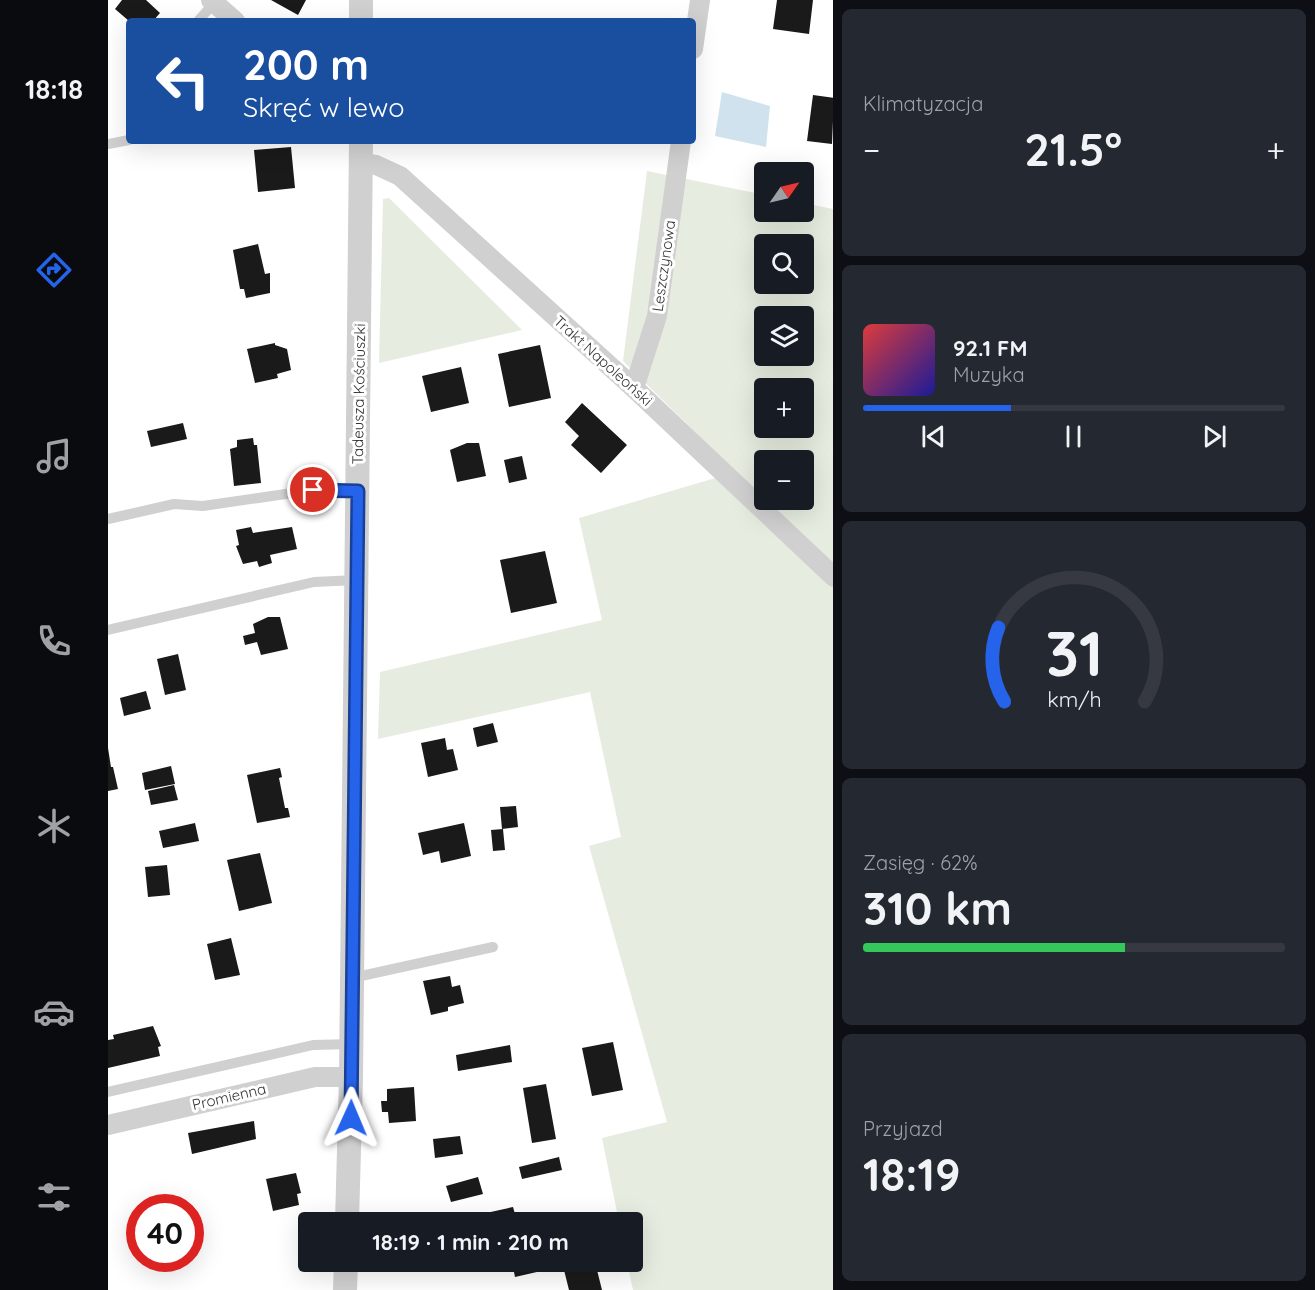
<!DOCTYPE html>
<html lang="pl">
<head>
<meta charset="utf-8">
<style>
	body { margin:0; font-family:Quicksand,sans-serif; background:#242831; color:#f1f3f6; height:100vh; display:flex; flex-direction:column; font-size:22px; white-space:nowrap }
	* { box-sizing:border-box; margin:0 }
	p { font-size:20px; color:#9ea1a6 }
	.icon { flex:none; width:33px; height:33px; fill:none; stroke:currentColor; stroke-width:2; stroke-linecap:round; stroke-linejoin:round }
	.map { position:relative; flex:1; overflow:hidden }
	.panel { display:flex; flex-direction:column; gap:9px; padding:9px; background:#0d0f14; width:482px }
	.panel>* { flex:none }
	.top-card { position:absolute; left:18px; top:18px; width:570px; height:126px; border-radius:6px; box-shadow:0 6px 24px #0002; background:#1a4fa0; color:#fff; overflow:hidden }
	.needle { width:39px; rotate:56deg }
	.controls { position:absolute; left:646px; top:162px; display:grid; gap:12px }
	.controls a { display:grid; place-items:center; width:60px; height:60px; border-radius:6px; background:#171b24; box-shadow:0 6px 24px #0002; font-size:30px }
	.speed { position:absolute; left:18px; top:1194px; display:flex; gap:12px; font-size:30px; font-weight:700; text-align:center }
	.speed>* { display:grid; place-content:center; width:78px; height:78px; border-radius:50%; background:#171b24; box-shadow:0 6px 24px #0002; line-height:1 }
	.speed .limit { border:9px solid #d22; background:#fff; color:#111 }
	.pin { position:absolute; display:grid; place-items:center; width:51px; height:51px; color:#fff; margin:-26px; border:3px solid #fff; border-radius:50%; box-shadow:0 2px 6px #0007 }
	.me { position:absolute; width:66px; margin:-33px; rotate:1deg; stroke-linejoin:round; filter:drop-shadow(0 0 4px #0008) }
	.turn { display:flex; align-items:center; gap:21px; height:126px; padding:0 18px; font-size:27px }
	.turn .icon { width:78px; height:78px; stroke-width:2.5 }
	.turn b { display:block; font-size:42px; line-height:51px }
	.big { font-size:45px; font-weight:700; line-height:1.1 }
	.panel .card { flex:1; display:flex; flex-direction:column; justify-content:center; gap:9px; min-width:0; padding:0 21px; border-radius:9px; background:#242831 }
	.panel .dial { align-items:center; gap:0 }
	.dial svg { height:156px; overflow:visible; fill:none; stroke:#363941; stroke-width:7; stroke-linecap:round; text-anchor:middle }
	.dial text { fill:#f1f3f6; stroke:none }
	.song { display:flex; align-items:center; gap:18px }
	.cover { width:72px; height:72px; border-radius:9px; background:linear-gradient(135deg,hsl(0 70% 55%),hsl(240 70% 35%)) }
	.played { height:6px; border-radius:3px; background:linear-gradient(90deg,#2563eb 35%,#363941 35%) }
	.keys { display:flex; justify-content:space-around; direction:ltr }
	.heat { display:flex; justify-content:space-between; align-items:center; font-size:33px; direction:ltr }
	.charge { height:9px; border-radius:4px; background:linear-gradient(90deg,#34c759 62%,#363941 0) }
	.trip { position:absolute; left:190px; top:1212px; width:345px; height:60px; border-radius:6px; background:#171b24; box-shadow:0 6px 24px #0002; font-weight:700; line-height:60px; text-align:center }
	main { display:flex; flex:1; min-height:0 }
	.tab-bar { display:flex; flex-direction:column; width:108px; justify-content:space-around; align-items:center; background:#090b0e; color:#9ea1a6 }
	.tab-bar .icon { width:42px; height:42px }
	.tab-bar .current { color:#2563eb }
	.tab-bar b { font-size:27px; color:#f1f3f6 }
	.map>svg:first-child { display:block }
</style>
</head>
<body>
<main>
<nav class="tab-bar">
<b>18:18</b>
<svg class="icon current" aria-label="directions" viewBox="0 0 24 24"><path d="M12 3l9 9-9 9-9-9zM9 14v-3h6M13 9l2 2-2 2"/></svg>
<svg class="icon" aria-label="music" viewBox="0 0 24 24"><path d="M9 18V5l10-2v13"/><circle cx="6" cy="18" r="3"/><circle cx="16" cy="16" r="3"/></svg>
<svg class="icon" aria-label="phone" viewBox="0 0 24 24"><path d="M5 4h4l2 5-3 2q2 4 5 5l2-3 5 2v4C11 20 4 13 5 4z"/></svg>
<svg class="icon" aria-label="climate" viewBox="0 0 24 24"><path d="M12 3v18M4 7l16 10M4 17L20 7"/></svg>
<svg class="icon" aria-label="car" viewBox="0 0 24 24"><path d="M5 17H2v-5l4-1 3-4h7l3 4 3 1v5h-3M9 17h6M6 11h13"/><circle cx="7" cy="17" r="2"/><circle cx="17" cy="17" r="2"/></svg>
<svg class="icon" aria-label="filters" viewBox="0 0 24 24"><path d="M4 7h16M4 17h16"/><circle cx="9" cy="7" r="2"/><circle cx="15" cy="17" r="2"/></svg>
</nav>
<div class="map">
<svg width="726" height="1290" viewBox="0 0 726 1290">
	<rect width="100%" height="100%" fill="#fff"/>
	<path fill="#e6ecdf" fill-rule="evenodd" d="M539,171L657,195V212H696V203L725,209V1290H525L519,1262H525V1222H511L494,1138L559,1122L481,846L513,837L482,692L270,739L272,672L494,620L471,518L628,472L515,361ZM657,244H696V284H657ZM657,316H696V356H657ZM657,388H696V428H657ZM657,460H696V500H657Z
		M281,198L414,330L271,363L275,199Z"/>
	<path fill="#cfe2ee" d="M614,92L662,106L658,147L607,136Z"/>
	<path fill="#1a1a1a" d="M14,0H38L52,13L45,21H21L7,9Z
		M163,0H198L190,15Z
		M669,0H705L701,34L665,29Z
		M705,95L726,98L724,144L699,141Z
		M183,147L187,188L150,192L146,150Z
		M150,244L157,274L162,273V293L138,298L136,289H132L125,250Z
		M167,343V345L179,349L183,370L169,374L170,378L147,383L139,349Z
		M432,345L443,398L401,407L390,354Z
		M353,367L361,403L323,412L314,376Z
		M474,403L519,445L493,473L463,445L471,436L457,422Z
		M75,423L79,439L43,447L39,431Z
		M145,438L146,445H149L153,483L126,486L122,449L129,447V440Z
		M359,443H371L378,476L349,482L342,450Z
		M414,456L419,479L401,483L396,460Z
		M143,527L145,533L184,527L189,549L162,555L164,563L151,567L149,561L135,564L128,546L131,545L128,530Z
		M437,551L449,603L403,613L392,560Z
		M160,617H172L180,649L153,655L149,642L137,645L135,636L147,633L145,624Z
		M70,654L78,690L57,695L49,659Z
		M38,691L43,709L16,716L12,698Z
		M385,723L390,742L369,747L365,728Z
		M337,738L339,750L345,749L350,770L320,777L313,743Z
		M0,748L3,767H5L10,789L0,791Z
		M63,766L67,784L37,790L34,773Z
		M172,768L174,777L171,778L177,808H180L182,817L149,823L139,775Z
		M66,785L70,800L43,805L40,791Z
		M408,806L410,827L394,829L392,807Z
		M87,823L91,841L55,848L51,831Z
		M356,823L363,856L333,863L331,851L315,855L310,833Z
		M395,829L397,850L385,851L383,830Z
		M152,853L164,903L131,911L119,860Z
		M59,865L62,895L40,897L37,867Z
		M123,938L132,975L107,980L99,944Z
		M342,976L344,987L352,985L356,1003L340,1007V1011L323,1015L315,981Z
		M45,1026L53,1046L50,1047L52,1056L0,1068V1040L6,1039L5,1035Z
		M505,1042L515,1090L484,1096L474,1048Z
		M402,1045L404,1062L350,1071L348,1055Z
		M438,1084L448,1139L424,1143L415,1088Z
		M306,1087L308,1121L281,1123L280,1112H274L273,1101H279V1089Z
		M146,1121L148,1139L84,1154L80,1133Z
		M352,1136L355,1154L327,1158L325,1139Z
		M451,1157L454,1170L414,1179L411,1167Z
		M188,1173L193,1193L189,1194L191,1205L165,1211L158,1179Z
		M370,1177L375,1194L343,1202L338,1186Z
		M405,1207L409,1221L351,1222V1219Z
		M299,1262H337L301,1270Z
		M345,1262H382L346,1270Z
		M404,1262H487L494,1290H461L455,1266L407,1277Z"/>
	<g fill="none" stroke-linecap="round" stroke-linejoin="round">
		<path stroke="#d0d0d0" stroke-width="10" d="M90,21L106,3
			M0,144L21,140
			M0,519L66,504L95,506L205,490L249,491
			M0,630L206,582L248,580
			M244,978L385,947
			M0,1092L205,1045L244,1044"/>
		<path stroke="#d0d0d0" stroke-width="20" d="M103,0L127,21
			M585,49L592,0
			M254,163L268,165L292,176L526,388L726,577
			M526,388L549,316L573,141
			M0,1125L207,1077H243"/>
		<path stroke="#d0d0d0" stroke-width="24" d="M253,21V0
			M239,1222L243,1077L253,141
			M237,1290L238,1262"/>
	</g>
	<g fill="none" stroke-linecap="round" stroke-linejoin="round">
		<g stroke="#184099" stroke-width="15">
			<path id="route" d="M205,490L250,491L243,1118"/>
		</g>
		<use href="#route" stroke="#2563eb" stroke-width="10"/>
	</g>
	<g text-anchor="middle" stroke-width="6" stroke-linejoin="round" paint-order="stroke">
		<g font-size="15" fill="#333" stroke="#fff">
			<text transform="translate(556 266) rotate(-82)" y="5">Leszczynowa</text>
			<text transform="translate(495 361) rotate(42)" y="5">Trakt Napoleoński</text>
			<text transform="translate(251 394) rotate(-89)" y="5">Tadeusza Kościuszki</text>
			<text transform="translate(121 1097) rotate(-13)" y="5">Promienna</text>
		</g>
	</g>
</svg>
<div class="controls">
<a><svg class="needle" viewBox="-14 -14 28 28"><path d="M0-13l5 13h-10z" fill="#e53935"/><path d="M0 13l5-13h-10z" fill="#9ea1a6"/></svg></a>
<a><svg class="icon" aria-label="search" viewBox="0 0 24 24"><circle cx="10" cy="10" r="6"/><path d="M15 15l6 6"/></svg></a>
<a><svg class="icon" aria-label="layers" viewBox="0 0 24 24"><path d="M12 4l9 5-9 5-9-5zM3 14l9 5 9-5"/></svg></a>
<a>+</a>
<a>−</a>
</div>
<div class="speed"><div class="limit">40</div></div>
<div class="pin" style="left:205px;top:490px;background:#d93025"><svg class="icon" aria-label="arrive" viewBox="0 0 24 24"><path d="M6 21V4h12l-3 4 3 4H6"/></svg></div>
<svg class="me" style="left:243px;top:1118px" viewBox="-20 -20 40 40"><path d="M0-17L14 15 0 8-14 15z" fill="#2563eb" stroke="#fff" stroke-width="4"/></svg>
<div class="trip">18:19 · 1 min · 210 m</div>
<div class="top-card">
<div class="turn"><svg class="icon" aria-label="left" viewBox="0 0 24 24"><path d="M17 20v-9H6M10 6l-5 5 5 5"/></svg><div><b>200 m</b>Skręć w lewo</div></div>
</div>
</div>
<section class="panel">
<div class="card"><p>Klimatyzacja</p>
<div class="heat"><a>−</a><b class="big">21.5°</b><a>+</a></div>
</div>
<div class="card">
<div class="song"><i class="cover"></i><div><b>92.1 FM</b><p>Muzyka</p></div></div>
<div class="played"></div>
<div class="keys"><svg class="icon" aria-label="previous" viewBox="0 0 24 24"><path d="M18 5L8 12l10 7zM5 5v14"/></svg><svg class="icon" aria-label="pause" viewBox="0 0 24 24"><path d="M8 5v14M16 5v14"/></svg><svg class="icon" aria-label="next" viewBox="0 0 24 24"><path d="M6 5l10 7-10 7zM19 5v14"/></svg></div>
</div>
<div class="card dial"><svg viewBox="0 0 100 80">
<path d="M14 69A42 42 0 1 1 86 69"/>
<path d="M14 69A42 42 0 0 1 11 31" stroke="#2563eb"/>
<text x="50" y="56" font-size="32" font-weight="700">31</text>
<text x="50" y="72" font-size="11">km/h</text>
</svg></div>
<div class="card"><p>Zasięg · 62%</p><b class="big">310 km</b><div class="charge"></div></div>
<div class="card"><p>Przyjazd</p><b class="big">18:19</b></div>
</section>
</main>
</body>
</html>
